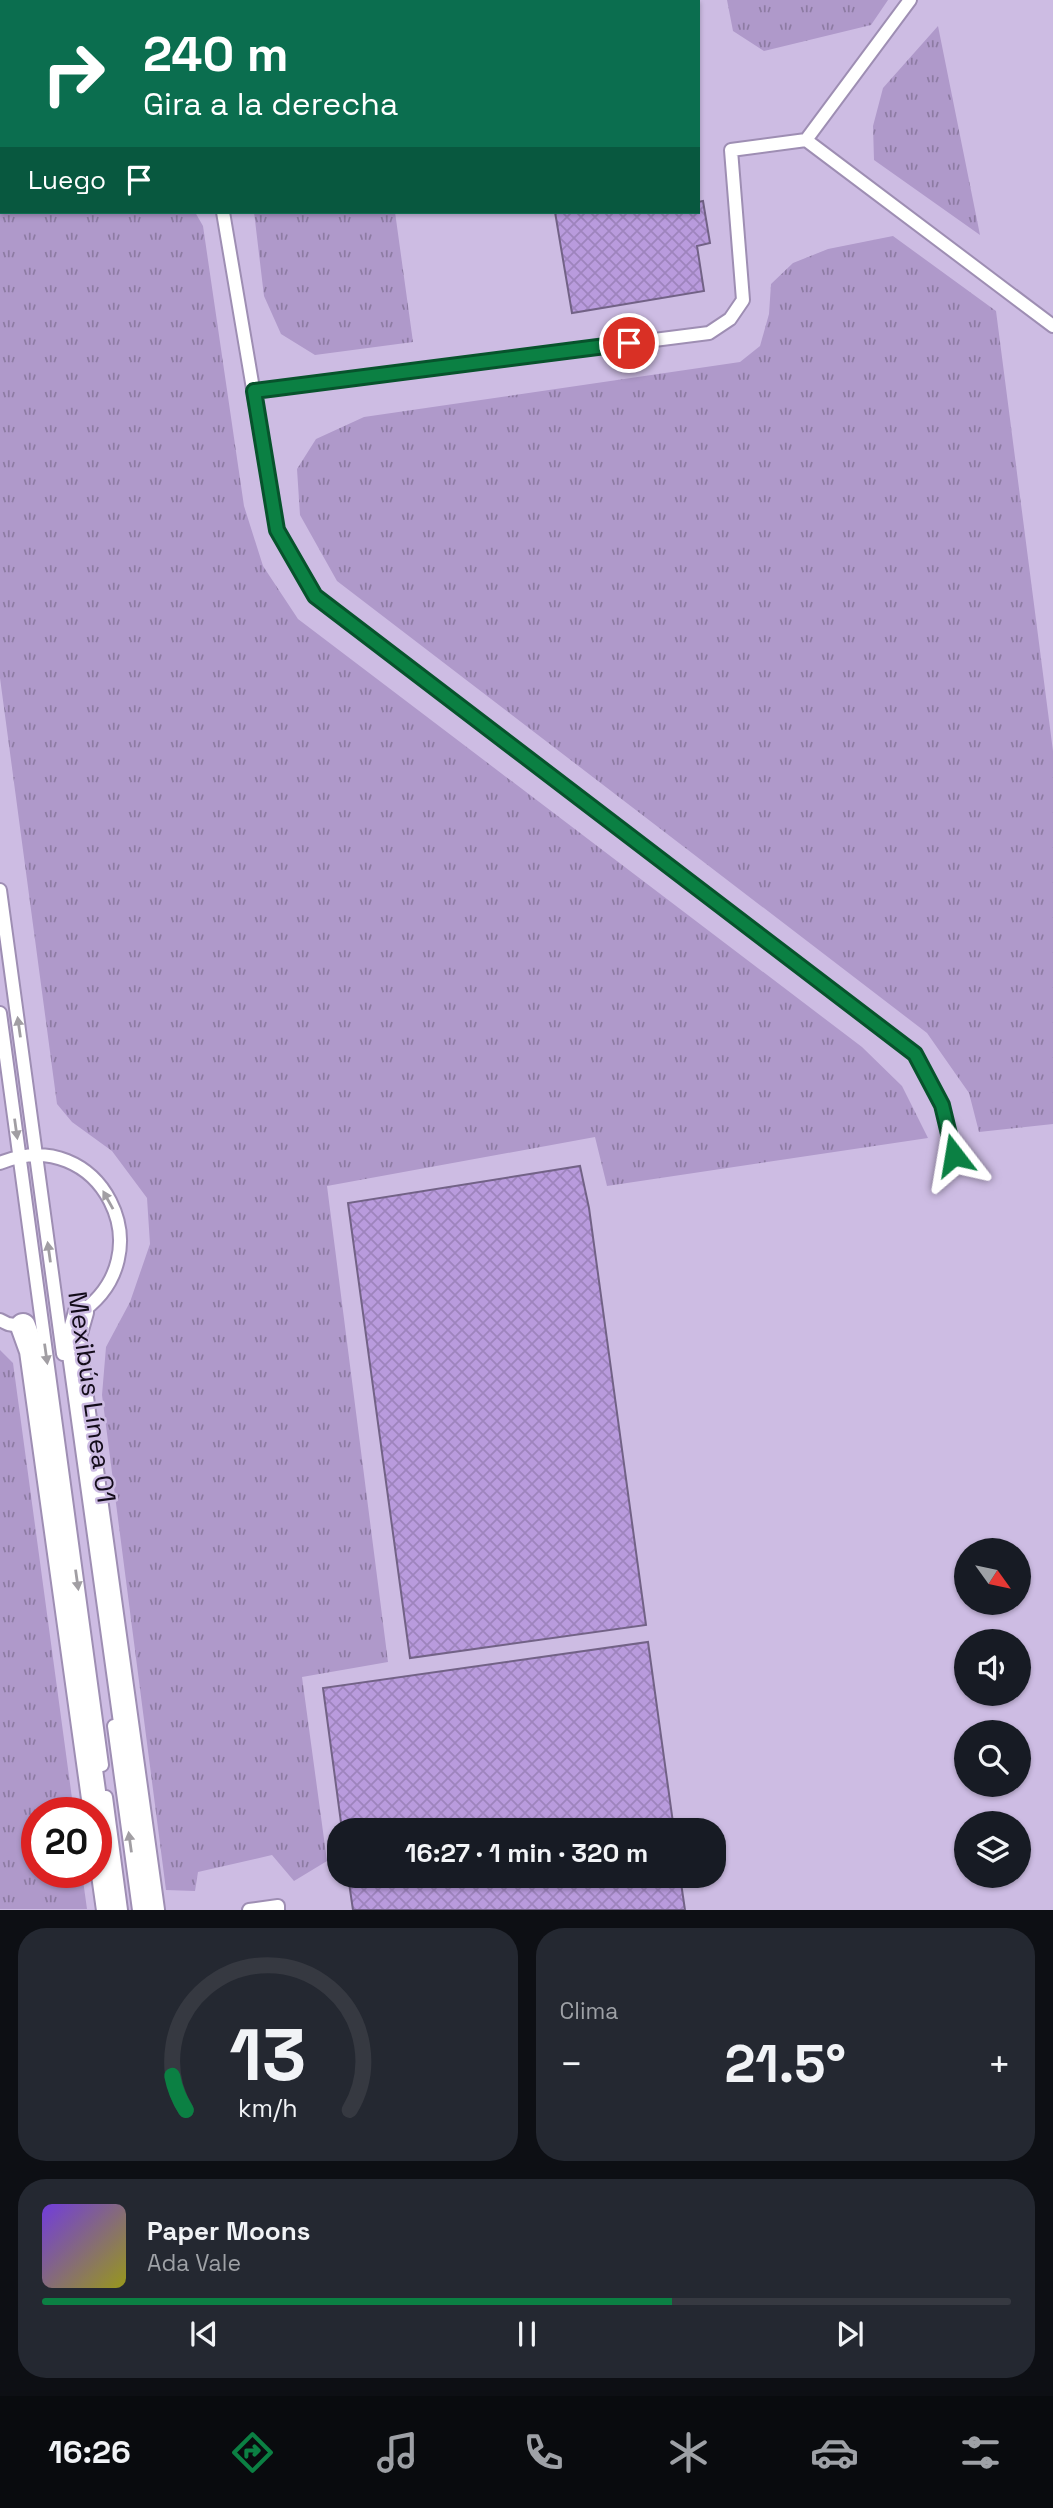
<!DOCTYPE html>
<html lang="es">
<head>
<meta charset="utf-8">
<style>
	body { margin:0; font-family:"Space Grotesk",sans-serif; background:#242831; color:#f1f3f6; height:100vh; display:flex; flex-direction:column; font-size:26px; white-space:nowrap }
	* { box-sizing:border-box; margin:0 }
	p { font-size:23px; color:#9ea1a6 }
	.icon { flex:none; width:38px; height:38px; fill:none; stroke:currentColor; stroke-width:2; stroke-linecap:round; stroke-linejoin:round }
	.map { position:relative; height:1910px; overflow:hidden }
	.details { display:flex; flex-direction:column; gap:18px; padding:18px; background:#0d0f14; flex:1 }
	.details>* { flex:none }
	.hud { position:absolute; left:0px; top:0px; width:700px; height:214px; box-shadow:0 2px 5px #0004; background:#0b6e4f; color:#fff; overflow:hidden }
	.needle { width:46px; rotate:123deg }
	.fabs { position:absolute; left:954px; top:1538px; display:grid; gap:14px }
	.fabs a { display:grid; place-items:center; width:77px; height:77px; border-radius:50%; background:#171b24; box-shadow:0 2px 5px #0004; font-size:35px }
	.speed { position:absolute; left:21px; top:1797px; display:flex; gap:14px; font-size:35px; font-weight:700; text-align:center }
	.speed>* { display:grid; place-content:center; width:91px; height:91px; border-radius:50%; background:#171b24; box-shadow:0 2px 5px #0004; line-height:1 }
	.speed .limit { border:10px solid #d22; background:#fff; color:#111 }
	.pin { position:absolute; display:grid; place-items:center; width:60px; height:60px; color:#fff; margin:-30px; border:4px solid #fff; border-radius:50%; box-shadow:0 2px 7px #0007 }
	.me { position:absolute; width:77px; margin:-38px; rotate:346deg; stroke-linejoin:round; filter:drop-shadow(0 0 5px #0008) }
	.turn { display:flex; align-items:center; gap:24px; height:147px; padding:0 28px; font-size:32px }
	.turn .icon { width:91px; height:91px; stroke-width:2.5 }
	.turn b { display:block; font-size:49px; line-height:60px }
	.then { display:flex; align-items:center; height:66px; padding:0 28px; background:#0003; gap:14px; font-size:26px }
	.big { font-size:52px; font-weight:700; line-height:1.1 }
	.details .widget { flex:1; display:flex; flex-direction:column; justify-content:center; gap:10px; min-width:0; padding:0 24px; border-radius:28px; background:#242831 }
	.details .dial { align-items:center; gap:0 }
	.dial svg { height:182px; overflow:visible; fill:none; stroke:#363941; stroke-width:7; stroke-linecap:round; text-anchor:middle }
	.dial text { fill:#f1f3f6; stroke:none }
	.song { display:flex; align-items:center; gap:21px }
	.cover { width:84px; height:84px; border-radius:10px; background:linear-gradient(135deg,hsl(260 70% 55%),hsl(60 70% 35%)) }
	.played { height:7px; border-radius:4px; background:linear-gradient(90deg,#0b8043 65%,#363941 65%) }
	.keys { display:flex; justify-content:space-around; direction:ltr }
	.heat { display:flex; justify-content:space-between; align-items:center; font-size:38px; direction:ltr }
	.details .tiles { flex:1; display:grid; gap:18px; grid-template-columns:1fr 1fr }
	.widget:last-child { grid-column:span 2 }
	.trip { position:absolute; left:327px; top:1818px; width:399px; height:70px; border-radius:28px; background:#171b24; box-shadow:0 2px 5px #0004; font-weight:700; line-height:70px; text-align:center }
	.menu { display:flex; height:112px; justify-content:space-around; align-items:center; background:#090b0e; color:#9ea1a6 }
	.menu .icon { width:49px; height:49px }
	.menu .current { color:#0b8043 }
	.menu b { font-size:32px; color:#f1f3f6 }
	.map>svg:first-child { display:block }
</style>
</head>
<body>
<div class="map">
<svg width="1053" height="1910" viewBox="0 0 1053 1910">
	<defs>
		<pattern id="grass-tufts" width="24" height="20" patternUnits="userSpaceOnUse" patternTransform="scale(1.75)"><rect width="24" height="20" fill="#af99ca"/><path d="M3 7l-1-3M5 7V3M7 7l1-3M15 17l-1-3M17 17v-4M19 17l1-3" fill="none" stroke="#8d7ba3"/></pattern>
		<pattern id="building-cross-hatch" width="8" height="8" patternUnits="userSpaceOnUse" patternTransform="scale(1.75)"><rect width="8" height="8" fill="#b99bdd"/><path d="M0 0l8 8M0 8l8-8" fill="none" stroke="#9e84bd"/></pattern>
	</defs>
	<rect width="100%" height="100%" fill="#cdbce3"/>
	<path fill="url(#grass-tufts)" d="M0,0H366L367,2H2L0,23Z
		M727,0H888L871,25L764,51L733,31Z
		M938,26L980,235L874,160L873,126L883,88Z
		M0,84H2V212H195L203,226L244,506L263,566L298,619L862,1047L902,1086L928,1138L607,1186L595,1137L327,1186L388,1662L302,1677L327,1861L294,1881L272,1855L198,1872L195,1891L166,1890L102,1395L106,1347L130,1302L150,1244L147,1198L112,1151L72,1122L57,1104L0,678Z
		M254,212H395L413,342L315,355L281,334L264,296Z
		M893,236L996,311L1053,751V1124L979,1132L969,1093L927,1033L337,581L300,515L297,469L316,439L364,417L740,362L760,346L769,314L771,284L793,263L828,249Z
		M0,1350L13,1363L74,1813H37V1872L82,1873L87,1909H0Z"/>
	<path fill="url(#building-cross-hatch)" stroke="#726286" stroke-width="2" d="M547,0H650V2H536Z
		M703,201L710,243L697,246L704,291L572,313L555,212H698V202Z
		M580,1166L589,1208L646,1625L410,1658L348,1203Z
		M648,1642L674,1830H342L323,1688Z
		M348,1876H680L685,1910H353Z"/>
	<g fill="none" stroke-linecap="round" stroke-linejoin="round">
		<g stroke="#9e8eb3" stroke-width="16">
			<path id="lane" d="M910,0L806,140L1053,326
				M0,48L2,47
				M223,212L277,530L315,596L915,1054L942,1105L954,1155
				M254,391L709,333L730,319L743,300L731,150L806,140
				M0,890L63,1354
				M0,1013L102,1765
				M0,1163C99,1121 169,1256 77,1315
				M0,1320L8,1324L26,1327
				M114,1726L139,1910
				M106,1797L121,1910
				M249,1910L278,1906V1910"/>
		</g>
		<g stroke="#9e8eb3" stroke-width="28">
			<path id="street" d="M81,1312L73,1340L152,1910
				M23,1326L32,1351L96,1813
				M96,1818L109,1910"/>
		</g>
		<use href="#lane" stroke="#fff" stroke-width="12"/>
		<use href="#street" stroke="#fff" stroke-width="24"/>
	</g>
	<defs><path id="oneway-solid" d="M-6-.8H1V-3.2L6.5 0L1 3.2V.8H-6Z" transform="scale(1.75)"/></defs>
	<g fill="#a19ea3">
		<use href="#oneway-solid" transform="translate(19 1027) rotate(-98)"/>
		<use href="#oneway-solid" transform="translate(16 1129) rotate(82)"/>
		<use href="#oneway-solid" transform="translate(108 1200) rotate(-119)"/>
		<use href="#oneway-solid" transform="translate(49 1252) rotate(-98)"/>
		<use href="#oneway-solid" transform="translate(46 1354) rotate(82)"/>
		<use href="#oneway-solid" transform="translate(77 1580) rotate(82)"/>
		<use href="#oneway-solid" transform="translate(130 1842) rotate(-98)"/>
	</g>
	<g fill="none" stroke-linecap="round" stroke-linejoin="round">
		<g stroke="#07532c" stroke-width="18">
			<path id="route" d="M629,343L254,391L277,530L315,596L915,1054L942,1105L954,1155"/>
		</g>
		<use href="#route" stroke="#0b8043" stroke-width="12"/>
	</g>
	<g text-anchor="middle" stroke-width="5" stroke-linejoin="round" paint-order="stroke">
		<g font-size="26" fill="#130c1a" stroke="#cdbce3">
			<text transform="translate(92 1397) rotate(82)" y="9">Mexibús Línea 01</text>
		</g>
	</g>
</svg>
<div class="fabs">
<a><svg class="needle" viewBox="-14 -14 28 28"><path d="M0-13l5 13h-10z" fill="#e53935"/><path d="M0 13l5-13h-10z" fill="#9ea1a6"/></svg></a>
<a><svg class="icon" aria-label="sound" viewBox="0 0 24 24"><path d="M4 9h4l5-4v14l-5-4H4zM17 9q2 3 0 6"/></svg></a>
<a><svg class="icon" aria-label="search" viewBox="0 0 24 24"><circle cx="10" cy="10" r="6"/><path d="M15 15l6 6"/></svg></a>
<a><svg class="icon" aria-label="layers" viewBox="0 0 24 24"><path d="M12 4l9 5-9 5-9-5zM3 14l9 5 9-5"/></svg></a>
</div>
<div class="speed"><div class="limit">20</div></div>
<div class="pin" style="left:629px;top:343px;background:#d93025"><svg class="icon" aria-label="arrive" viewBox="0 0 24 24"><path d="M6 21V4h12l-3 4 3 4H6"/></svg></div>
<svg class="me" style="left:954px;top:1155px" viewBox="-20 -20 40 40"><path d="M0-17L14 15 0 8-14 15z" fill="#0b8043" stroke="#fff" stroke-width="4"/></svg>
<div class="trip">16:27 · 1 min · 320 m</div>
<div class="hud">
<div class="turn"><svg class="icon" aria-label="right" viewBox="0 0 24 24"><path d="M7 20v-9h11M14 6l5 5-5 5"/></svg><div><b>240 m</b>Gira a la derecha</div></div>
<div class="then">Luego<svg class="icon" aria-label="arrive" viewBox="0 0 24 24"><path d="M6 21V4h12l-3 4 3 4H6"/></svg></div>
</div>
</div>
<section class="details">
<div class="tiles">
<div class="widget dial"><svg viewBox="0 0 100 80">
<path d="M14 69A42 42 0 1 1 86 69"/>
<path d="M14 69A42 42 0 0 1 8 54" stroke="#0b8043"/>
<text x="50" y="56" font-size="32" font-weight="700">13</text>
<text x="50" y="72" font-size="11">km/h</text>
</svg></div>
<div class="widget"><p>Clima</p>
<div class="heat"><a>−</a><b class="big">21.5°</b><a>+</a></div>
</div>
<div class="widget">
<div class="song"><i class="cover"></i><div><b>Paper Moons</b><p>Ada Vale</p></div></div>
<div class="played"></div>
<div class="keys"><svg class="icon" aria-label="previous" viewBox="0 0 24 24"><path d="M18 5L8 12l10 7zM5 5v14"/></svg><svg class="icon" aria-label="pause" viewBox="0 0 24 24"><path d="M8 5v14M16 5v14"/></svg><svg class="icon" aria-label="next" viewBox="0 0 24 24"><path d="M6 5l10 7-10 7zM19 5v14"/></svg></div>
</div>
</div>
</section>
<nav class="menu">
<b>16:26</b>
<svg class="icon current" aria-label="directions" viewBox="0 0 24 24"><path d="M12 3l9 9-9 9-9-9zM9 14v-3h6M13 9l2 2-2 2"/></svg>
<svg class="icon" aria-label="music" viewBox="0 0 24 24"><path d="M9 18V5l10-2v13"/><circle cx="6" cy="18" r="3"/><circle cx="16" cy="16" r="3"/></svg>
<svg class="icon" aria-label="phone" viewBox="0 0 24 24"><path d="M5 4h4l2 5-3 2q2 4 5 5l2-3 5 2v4C11 20 4 13 5 4z"/></svg>
<svg class="icon" aria-label="climate" viewBox="0 0 24 24"><path d="M12 3v18M4 7l16 10M4 17L20 7"/></svg>
<svg class="icon" aria-label="car" viewBox="0 0 24 24"><path d="M5 17H2v-5l4-1 3-4h7l3 4 3 1v5h-3M9 17h6M6 11h13"/><circle cx="7" cy="17" r="2"/><circle cx="17" cy="17" r="2"/></svg>
<svg class="icon" aria-label="filters" viewBox="0 0 24 24"><path d="M4 7h16M4 17h16"/><circle cx="9" cy="7" r="2"/><circle cx="15" cy="17" r="2"/></svg>
</nav>
</body>
</html>
